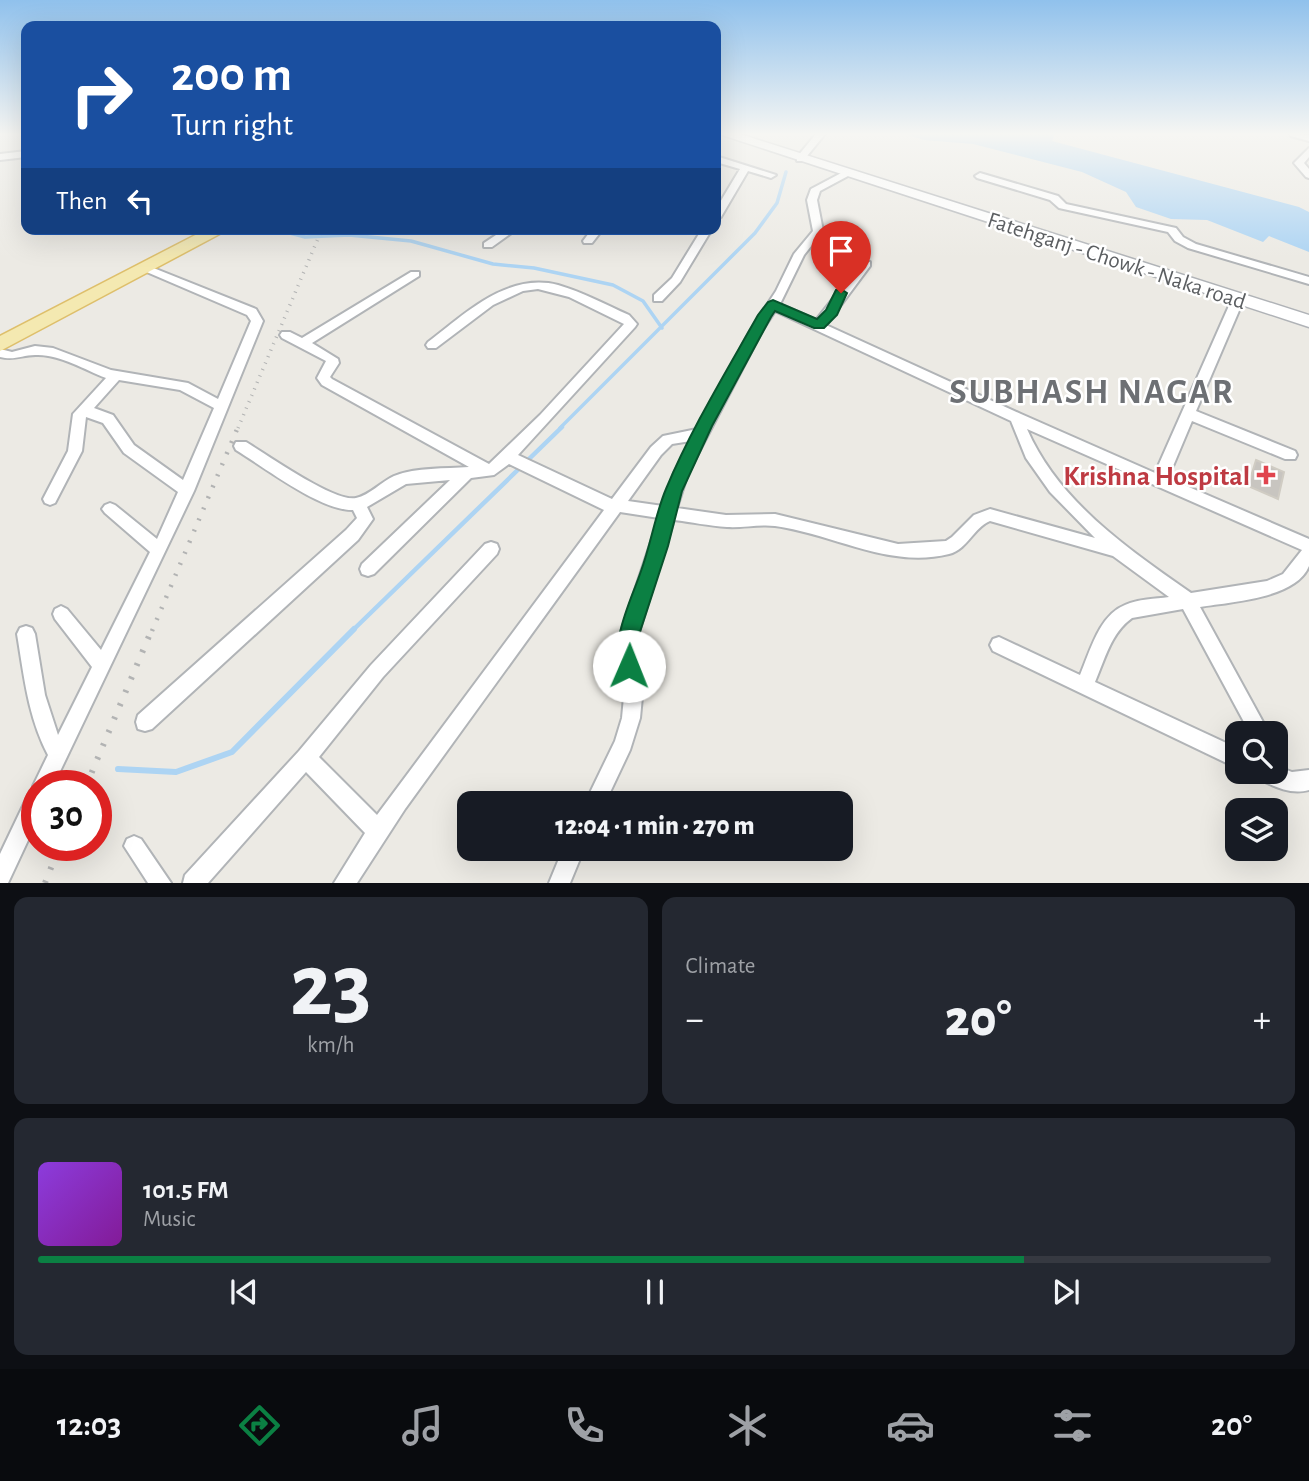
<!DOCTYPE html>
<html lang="en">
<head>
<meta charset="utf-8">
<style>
	body { margin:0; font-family:"Alegreya Sans",sans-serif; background:#242831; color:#f1f3f6; height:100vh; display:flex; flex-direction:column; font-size:26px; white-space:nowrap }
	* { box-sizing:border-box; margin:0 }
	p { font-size:23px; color:#9ea1a6 }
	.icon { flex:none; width:38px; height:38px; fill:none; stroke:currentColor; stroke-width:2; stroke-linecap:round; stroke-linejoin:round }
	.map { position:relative; height:883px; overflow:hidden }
	.sheet { display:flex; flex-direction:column; gap:14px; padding:14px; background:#0d0f14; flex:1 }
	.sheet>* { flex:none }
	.banner { position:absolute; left:21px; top:21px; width:700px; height:214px; border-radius:14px; box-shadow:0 7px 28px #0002; background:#1a4fa0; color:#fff; overflow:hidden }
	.tools { position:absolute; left:1225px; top:721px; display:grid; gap:14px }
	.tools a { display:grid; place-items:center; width:63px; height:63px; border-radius:14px; background:#171b24; box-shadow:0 7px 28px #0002; font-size:35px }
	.speed { position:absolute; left:21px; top:770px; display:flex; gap:14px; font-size:35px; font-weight:700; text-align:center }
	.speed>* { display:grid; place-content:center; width:91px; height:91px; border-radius:50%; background:#171b24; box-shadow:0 7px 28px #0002; line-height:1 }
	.speed .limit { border:10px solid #d22; background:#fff; color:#111 }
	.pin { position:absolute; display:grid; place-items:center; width:60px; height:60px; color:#fff; margin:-72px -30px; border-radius:50% 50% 50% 0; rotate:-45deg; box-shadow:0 0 7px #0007 }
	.pin .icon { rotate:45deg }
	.me { position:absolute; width:77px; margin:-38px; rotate:1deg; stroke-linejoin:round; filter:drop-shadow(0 0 5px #0008) }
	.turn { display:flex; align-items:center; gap:24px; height:147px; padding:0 35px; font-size:32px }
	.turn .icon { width:91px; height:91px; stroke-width:2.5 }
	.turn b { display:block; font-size:49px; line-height:60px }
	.then { display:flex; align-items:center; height:66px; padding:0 35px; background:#0003; gap:14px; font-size:26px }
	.big { font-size:52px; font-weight:800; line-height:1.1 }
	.sheet .card { flex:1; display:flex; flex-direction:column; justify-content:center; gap:10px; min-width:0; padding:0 24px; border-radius:14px; background:#242831 }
	.sheet .dial { align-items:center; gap:0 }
	.dial b { font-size:91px; line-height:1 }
	.song { display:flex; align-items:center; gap:21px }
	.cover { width:84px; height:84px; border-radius:10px; background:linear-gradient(135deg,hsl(270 70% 55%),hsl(290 70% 35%)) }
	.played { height:7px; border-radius:4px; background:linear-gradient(90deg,#0b8043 80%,#363941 80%) }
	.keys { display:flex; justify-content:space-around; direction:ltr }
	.heat { display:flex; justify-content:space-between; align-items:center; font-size:38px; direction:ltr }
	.sheet .tiles { flex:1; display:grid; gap:14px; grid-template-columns:1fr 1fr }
	.card:last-child { grid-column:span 2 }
	.trip { position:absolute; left:457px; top:791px; width:396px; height:70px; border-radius:14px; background:#171b24; box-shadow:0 7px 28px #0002; font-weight:800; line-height:70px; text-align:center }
	.tab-bar { display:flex; height:112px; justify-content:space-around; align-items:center; background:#090b0e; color:#9ea1a6 }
	.tab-bar .icon { width:49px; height:49px }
	.tab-bar .on { color:#0b8043 }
	.tab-bar b { font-size:32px; color:#f1f3f6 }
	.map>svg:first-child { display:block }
</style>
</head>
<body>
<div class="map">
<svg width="1309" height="883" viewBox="0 0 1309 883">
	<rect width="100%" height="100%" fill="#eceae4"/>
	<path fill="#add4f3" d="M904,134H1055L1052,141L1299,207L1309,212V252L1269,236L1263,242L1207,220L1171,219L1136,207L1126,192L1082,172L973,144L924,140Z"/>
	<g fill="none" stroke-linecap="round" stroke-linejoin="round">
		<path stroke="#add4f3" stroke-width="3.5" d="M292,229L290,233L305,237L349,235L411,241L493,264L534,268L613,285L643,301L662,328
			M560,428L755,233L777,203L786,172"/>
		<path stroke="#add4f3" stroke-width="4.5" d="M352,631L562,427"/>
		<path stroke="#add4f3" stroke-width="6" d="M118,769L176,772L232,752L354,629"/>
	</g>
	<path fill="#c8c5c0" stroke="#d0ccc3" stroke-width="2" d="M1256,460L1284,472L1278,499L1248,486Z"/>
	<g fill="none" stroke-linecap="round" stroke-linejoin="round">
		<g stroke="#b1b4b7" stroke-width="4">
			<path id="street" d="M816,134H825L803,161H797V157Z
				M1290,134L1309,135V141L1291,136Z
				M1309,148V157L1304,163L1309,169V178L1306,177L1294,163Z
				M26,151V157L0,160V154Z
				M716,156L776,175L771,178L748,171L721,217L716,220V209L740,169L716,162Z
				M845,171L850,174L848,176L820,191L817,200L823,231L804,255L780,304L816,320L862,262H870V266L826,325L1021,414L1155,473L1232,299L1238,295L1242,296L1244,299L1196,411L1295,451L1297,455L1295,459H1285L1192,421L1168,478L1309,539C1309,547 1309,559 1309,566C1296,599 1229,602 1200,607L1269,733H1250L1183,609L1132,618C1111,633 1105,659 1095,682L1237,748V768L993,651L990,645L993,639L999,637L1080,675C1090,652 1099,615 1125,605C1138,599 1155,599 1169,597L1113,556L990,521C973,528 968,549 949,554C889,569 834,534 775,526C760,524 743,528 727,527C709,526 691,522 674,520L638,635L642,697L640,718L630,750L605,803H585L615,741L622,718L624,697L620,635L659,518L620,512L405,809L357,883H334L365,833L306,772L208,883H183L185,875L299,751L371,665L485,544L491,542L497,544L499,549L497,554L383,677L319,757L377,815L604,510L509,464L494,475L471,478L374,574L368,576L362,574L360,569L362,564L450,480L406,484L367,507L373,519L358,540L152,729L145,731L138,729L136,722L138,715L346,530L357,518L353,510C321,511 264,467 236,450L234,446L236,442H246C266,454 335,503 356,498C370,495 381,482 394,476C417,467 445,469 469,467L322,385L317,378L326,361L282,338L280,335L282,332H290L302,338L411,272H419V276L312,343L338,359L339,363L330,377L332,379L489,464L540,415L624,324L569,297L538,289L523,291L493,305L436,348H428L426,345L428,342C465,314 507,272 558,285C583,292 606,305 629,315L637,324L635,327L518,455L612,499L651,447L663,436L697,429L750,331L776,291L794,254L813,231L807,200L811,189ZM775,311L1011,421L1026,458L1050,492L1095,538L990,509L974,515L952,537L946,541L898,544L775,514L726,515L677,508L688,473L762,331ZM1027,429L1302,550L1283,574L1267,581L1191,593C1128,549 1058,501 1027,429ZM691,441L674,473L663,506L628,501L661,455L672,444Z
				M980,173L1058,196L1066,204L1176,228L1183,237L1196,244L1309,277V284L1188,248L1175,241L1168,232L1059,208L1050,200L977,178L975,176Z
				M505,229H517L492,247H484V243Z
				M592,229H603L592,243H584L583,241Z
				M702,229H712L680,282L662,301H654V295L672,278Z
				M146,265L256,309L263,321L194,491L53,786H37V821L8,883H0V854L30,791L34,789L33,786L48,755C28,717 24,676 17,634L20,628L26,626L32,628L35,634L45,695L58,735L92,667L55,619L53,614L55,609L61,606L67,609L101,650L150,552L105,513L102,509L105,505L110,503L115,505L157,539L178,492L124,453L103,423L86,417L82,451L55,503L50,505L45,503L43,499L68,451L73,414L106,378C85,370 61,355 38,355C23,354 16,361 0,357V349L12,352L35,346L53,348L111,370L188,383L218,399L251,321L247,315L142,270V266ZM119,380L180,390L214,408L183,480L134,445L113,415L94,408Z
				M1276,766L1292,772L1309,770V790C1291,795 1275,787 1259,779L1256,772H1276Z
				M134,836L141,839L171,883H148L124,846L127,839Z
				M563,849H584L570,883H549Z"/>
		</g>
		<g stroke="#b0b3b7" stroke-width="3">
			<path id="secondary" d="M719,134H740L1309,315V327Z"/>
		</g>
		<g stroke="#debf6b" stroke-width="3">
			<path id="primary" d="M207,229H229L0,351V336Z"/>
		</g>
		<use href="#street" fill="#fff" fill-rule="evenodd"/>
		<use href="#secondary" fill="#fff" fill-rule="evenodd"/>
		<use href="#primary" fill="#f4e9b1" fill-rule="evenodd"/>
		<path stroke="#b2b3b3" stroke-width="3.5" stroke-dasharray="1 6" stroke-linecap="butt" d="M238,428L322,229"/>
		<path stroke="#b2b3b3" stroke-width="4.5" stroke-dasharray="2 10" stroke-linecap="butt" d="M152,631L238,427"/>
		<path stroke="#b2b3b3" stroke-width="6" stroke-dasharray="2.5 12" stroke-linecap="butt" d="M86,786L152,629
			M45,883L60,845"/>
	</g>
	<linearGradient id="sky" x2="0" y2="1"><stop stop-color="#90c1ec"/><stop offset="0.52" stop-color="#f6f6f3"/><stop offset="1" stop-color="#f6f6f3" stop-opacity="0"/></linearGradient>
	<rect width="1309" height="258" fill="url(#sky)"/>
	<path fill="#0b8043" stroke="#07532c" stroke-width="2" d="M841,289L847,293L837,315L824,328H814L775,311L771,317L712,426L682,491L668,546L639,635L640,666L637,673L629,676L622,673C609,641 631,601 641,571C651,544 655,515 666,489C691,429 726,372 758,315L768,302L773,300L817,319L826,310L836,290Z"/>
	<path fill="#e0444e" stroke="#fff" stroke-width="2.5" d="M1262.5 464.5h7v7h7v7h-7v7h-7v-7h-7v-7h7z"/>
	<g text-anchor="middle" stroke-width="5" stroke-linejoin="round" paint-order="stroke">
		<g font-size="23" fill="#5c5f62" stroke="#fff">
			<text transform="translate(1117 260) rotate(18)" y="8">Fatehganj - Chowk - Naka road</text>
		</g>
		<g font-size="28" font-weight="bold" fill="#be3a42" stroke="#fff" text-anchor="end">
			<text x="1250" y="485">Krishna Hospital</text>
		</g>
		<g font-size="35" font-weight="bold" letter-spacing="2" fill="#6d7074" stroke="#fff">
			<text x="1092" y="403">SUBHASH NAGAR</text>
		</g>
	</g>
</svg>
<div class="tools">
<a><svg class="icon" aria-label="search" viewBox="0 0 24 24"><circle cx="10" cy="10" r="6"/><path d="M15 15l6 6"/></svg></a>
<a><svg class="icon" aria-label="layers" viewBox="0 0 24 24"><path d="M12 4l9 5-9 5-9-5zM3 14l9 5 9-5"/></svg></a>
</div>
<div class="speed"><div class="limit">30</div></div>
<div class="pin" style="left:841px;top:293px;background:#d93025"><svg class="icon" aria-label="arrive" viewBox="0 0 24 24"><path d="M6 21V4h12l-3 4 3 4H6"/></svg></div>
<svg class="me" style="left:629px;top:666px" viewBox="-20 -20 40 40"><circle r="19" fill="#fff"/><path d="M0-13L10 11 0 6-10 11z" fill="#0b8043"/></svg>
<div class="trip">12:04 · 1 min · 270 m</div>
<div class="banner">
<div class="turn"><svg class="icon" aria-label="right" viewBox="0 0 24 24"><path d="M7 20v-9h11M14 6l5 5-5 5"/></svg><div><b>200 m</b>Turn right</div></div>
<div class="then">Then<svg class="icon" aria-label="left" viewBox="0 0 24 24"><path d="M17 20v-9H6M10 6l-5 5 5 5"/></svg></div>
</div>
</div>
<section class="sheet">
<div class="tiles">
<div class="card dial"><b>23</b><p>km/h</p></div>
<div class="card"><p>Climate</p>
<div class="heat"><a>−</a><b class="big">20°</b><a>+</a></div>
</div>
<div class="card">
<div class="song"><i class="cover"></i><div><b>101.5 FM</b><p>Music</p></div></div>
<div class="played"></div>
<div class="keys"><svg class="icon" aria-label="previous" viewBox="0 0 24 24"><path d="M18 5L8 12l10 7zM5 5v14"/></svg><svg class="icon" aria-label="pause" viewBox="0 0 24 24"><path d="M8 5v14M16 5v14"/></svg><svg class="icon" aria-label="next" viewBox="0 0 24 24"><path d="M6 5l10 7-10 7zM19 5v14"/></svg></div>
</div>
</div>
</section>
<nav class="tab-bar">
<b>12:03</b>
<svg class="icon on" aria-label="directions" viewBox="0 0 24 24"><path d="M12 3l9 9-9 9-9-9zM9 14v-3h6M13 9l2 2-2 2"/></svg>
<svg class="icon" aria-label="music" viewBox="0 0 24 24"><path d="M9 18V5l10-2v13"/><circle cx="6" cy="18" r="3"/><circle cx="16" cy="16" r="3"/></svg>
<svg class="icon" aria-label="phone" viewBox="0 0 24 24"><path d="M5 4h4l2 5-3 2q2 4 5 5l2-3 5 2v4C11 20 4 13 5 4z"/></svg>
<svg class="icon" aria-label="climate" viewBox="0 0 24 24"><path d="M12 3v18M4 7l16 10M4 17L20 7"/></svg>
<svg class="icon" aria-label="car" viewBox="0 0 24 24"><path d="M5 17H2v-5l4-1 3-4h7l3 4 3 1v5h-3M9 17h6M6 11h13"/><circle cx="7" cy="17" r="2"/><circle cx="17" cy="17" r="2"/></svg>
<svg class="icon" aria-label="filters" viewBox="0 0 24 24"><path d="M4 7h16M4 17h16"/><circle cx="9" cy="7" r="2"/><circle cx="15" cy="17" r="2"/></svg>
<b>20°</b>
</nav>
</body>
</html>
